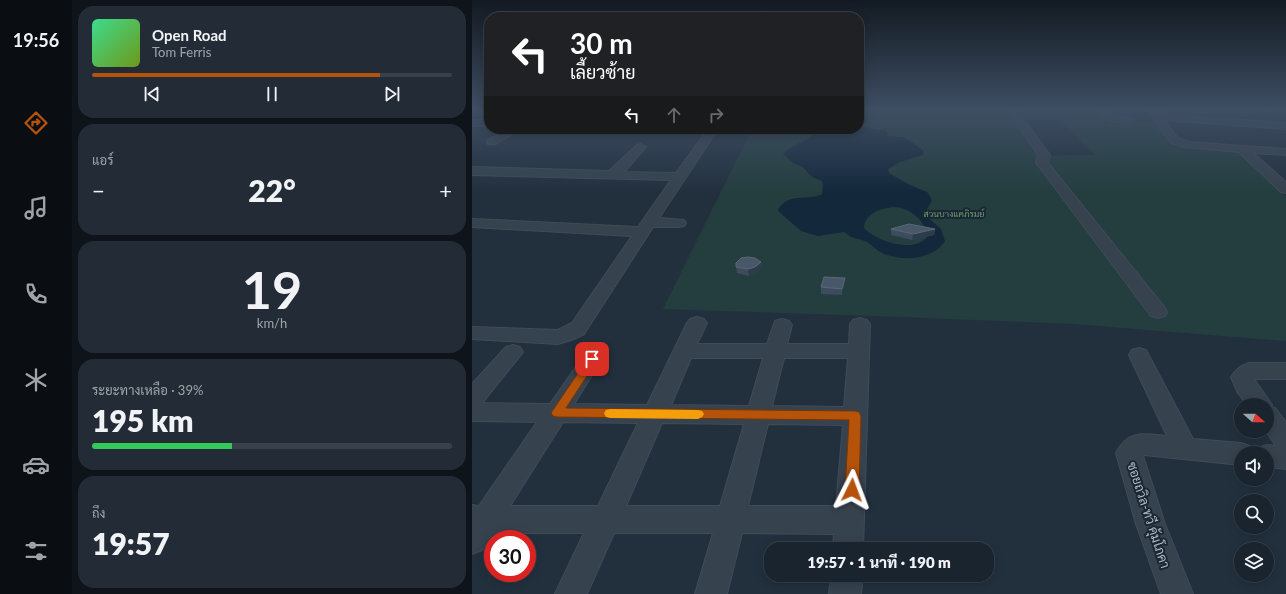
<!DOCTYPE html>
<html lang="th">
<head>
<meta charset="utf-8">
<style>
	body { margin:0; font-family:Lato,Sarabun,sans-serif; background:#232c36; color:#f1f3f6; height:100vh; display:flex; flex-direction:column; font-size:15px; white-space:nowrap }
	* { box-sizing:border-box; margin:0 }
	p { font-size:13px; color:#9fa4aa }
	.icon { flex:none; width:22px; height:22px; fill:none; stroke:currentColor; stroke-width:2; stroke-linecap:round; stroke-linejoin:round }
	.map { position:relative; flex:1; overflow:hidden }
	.panel { display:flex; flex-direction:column; gap:6px; padding:6px; background:#0e1419; width:400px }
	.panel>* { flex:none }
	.hud { position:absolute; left:12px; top:12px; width:380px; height:122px; border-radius:16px; box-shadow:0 2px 10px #0003,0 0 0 1px #38414a; background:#202124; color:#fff; overflow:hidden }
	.needle { width:26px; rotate:111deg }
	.tools { position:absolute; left:762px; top:398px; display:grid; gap:8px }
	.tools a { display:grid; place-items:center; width:40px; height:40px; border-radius:50%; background:#1a242e; box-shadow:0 2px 10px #0003,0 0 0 1px #38414a; font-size:20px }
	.speed { position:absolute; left:12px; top:530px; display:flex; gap:8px; font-size:20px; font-weight:700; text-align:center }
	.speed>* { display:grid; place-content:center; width:52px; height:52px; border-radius:50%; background:#1a242e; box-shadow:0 2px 10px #0003,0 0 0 1px #38414a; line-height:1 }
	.speed .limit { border:6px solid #d22; background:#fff; color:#111 }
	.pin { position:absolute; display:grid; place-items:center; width:34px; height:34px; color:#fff; margin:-17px; border-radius:8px; box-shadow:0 2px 6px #0006 }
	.me { position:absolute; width:44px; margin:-22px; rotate:3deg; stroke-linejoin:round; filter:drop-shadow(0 0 3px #0008) }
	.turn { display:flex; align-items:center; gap:14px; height:84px; padding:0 20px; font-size:18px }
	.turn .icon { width:52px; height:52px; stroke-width:2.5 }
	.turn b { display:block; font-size:28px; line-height:34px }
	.lanes { display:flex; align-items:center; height:38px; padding:0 20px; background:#0003; justify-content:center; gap:20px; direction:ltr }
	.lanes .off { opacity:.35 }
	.big { font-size:30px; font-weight:800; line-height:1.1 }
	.panel .tile { flex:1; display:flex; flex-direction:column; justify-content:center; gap:6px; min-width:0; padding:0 14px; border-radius:16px; background:#232c36 }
	.panel .dial { align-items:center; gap:0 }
	.dial b { font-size:52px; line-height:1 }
	.song { display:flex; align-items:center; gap:12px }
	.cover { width:48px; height:48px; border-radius:6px; background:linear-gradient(135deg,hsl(150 70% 55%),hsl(80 70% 35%)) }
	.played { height:4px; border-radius:2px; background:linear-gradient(90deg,#b45309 80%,#38414a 80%) }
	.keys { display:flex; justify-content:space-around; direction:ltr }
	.heat { display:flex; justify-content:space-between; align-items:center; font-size:22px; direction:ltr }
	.charge { height:6px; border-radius:3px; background:linear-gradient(90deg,#34c759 39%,#38414a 0) }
	.trip { position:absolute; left:292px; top:542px; width:230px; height:40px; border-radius:16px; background:#1a242e; box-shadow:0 2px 10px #0003,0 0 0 1px #38414a; font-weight:800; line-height:40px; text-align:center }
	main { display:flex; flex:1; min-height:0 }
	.dock { display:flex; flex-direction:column; width:72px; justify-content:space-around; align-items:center; background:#0a0e12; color:#9fa4aa }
	.dock .icon { width:28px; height:28px }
	.dock .selected { color:#b45309 }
	.dock b { font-size:18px; color:#f1f3f6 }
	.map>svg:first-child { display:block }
</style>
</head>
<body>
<main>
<nav class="dock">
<b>19:56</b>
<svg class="icon selected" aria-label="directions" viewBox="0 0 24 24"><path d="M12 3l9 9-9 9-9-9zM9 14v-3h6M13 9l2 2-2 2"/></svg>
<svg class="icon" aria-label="music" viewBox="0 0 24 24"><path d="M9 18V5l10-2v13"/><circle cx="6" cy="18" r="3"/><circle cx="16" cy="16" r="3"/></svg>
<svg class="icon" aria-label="phone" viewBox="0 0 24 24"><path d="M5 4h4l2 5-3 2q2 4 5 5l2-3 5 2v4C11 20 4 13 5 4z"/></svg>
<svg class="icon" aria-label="climate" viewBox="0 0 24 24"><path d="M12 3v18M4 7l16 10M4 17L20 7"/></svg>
<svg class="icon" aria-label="car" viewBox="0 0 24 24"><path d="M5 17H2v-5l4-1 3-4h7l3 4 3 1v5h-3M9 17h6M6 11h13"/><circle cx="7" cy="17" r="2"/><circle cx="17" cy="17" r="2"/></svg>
<svg class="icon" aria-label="filters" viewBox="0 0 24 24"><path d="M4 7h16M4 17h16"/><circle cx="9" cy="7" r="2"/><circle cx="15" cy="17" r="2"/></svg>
</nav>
<section class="panel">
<div class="tile">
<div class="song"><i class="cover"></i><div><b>Open Road</b><p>Tom Ferris</p></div></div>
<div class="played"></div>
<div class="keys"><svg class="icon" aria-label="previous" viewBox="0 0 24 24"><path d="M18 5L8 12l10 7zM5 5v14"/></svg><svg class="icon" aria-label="pause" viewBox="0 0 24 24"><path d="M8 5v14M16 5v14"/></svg><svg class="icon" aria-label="next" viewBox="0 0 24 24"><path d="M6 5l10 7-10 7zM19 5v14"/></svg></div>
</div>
<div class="tile"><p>แอร์</p>
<div class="heat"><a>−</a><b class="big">22°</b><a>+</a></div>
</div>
<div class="tile dial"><b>19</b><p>km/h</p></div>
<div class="tile"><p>ระยะทางเหลือ · 39%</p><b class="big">195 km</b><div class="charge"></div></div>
<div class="tile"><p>ถึง</p><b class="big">19:57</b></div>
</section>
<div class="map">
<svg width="814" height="594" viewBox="0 0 814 594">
	<rect width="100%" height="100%" fill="#22303e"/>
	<path fill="#243e3f" d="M387,109H532L570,156L624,155L588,119H553L545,109H621L633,120L642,121L684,122L704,147L766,151L814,196V341L602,324L432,317L191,309L280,129H387Z"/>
	<path fill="#14283c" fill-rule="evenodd" d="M387,126L414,131L416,134L415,136H417L432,137L452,151L451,155L428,162L416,169L417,173L438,185L455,192L458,196L460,201L452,214L469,229L473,241C461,260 429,262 410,253C404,250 400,245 395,242C390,239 382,239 377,236C376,235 374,233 372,232L346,236L329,231L307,212L306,209C319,192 331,201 348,195L350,194L351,185L350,181L340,177L331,167L321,163L311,154C321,143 340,141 344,130L387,129ZM421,207C437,207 454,220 455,237C442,254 404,241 392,228C393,213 408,209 421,207Z"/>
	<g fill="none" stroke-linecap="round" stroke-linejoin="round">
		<g stroke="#3f4b57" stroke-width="2">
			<path id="minor" d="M535,109H544L578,155L576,163L693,308L695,312L693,316L686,318L679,316L566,165L564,163L566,155Z
				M622,109H632L642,116L658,117L663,120L658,123L637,121Z
				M676,109H683L696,115L814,123V129L692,120L706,138L717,142L814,149V155L781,153L814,182V193L809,192L767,152L711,147L698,142L682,120V117L674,111Z
				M0,120H17V126H0Z
				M36,129H48L24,144H16L15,142L16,140Z
				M236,129H246L187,218L212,220L214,223L212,226L207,227H181L112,334L102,339L86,344L0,339V327L86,330L100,323L160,236L0,227V219L166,227L199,180L0,175V167L137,171L165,145L169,144L174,147L152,172L204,173Z
				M225,317L232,319L235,323L225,344H295L303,321L310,319L317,321L320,325L315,344H377L378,324L381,320L388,318L395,320L398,324L391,549H361L362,534L270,533L255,594H223L241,533H142L115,594H83L112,533H22L10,550L0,554V505L7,506L65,422L0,421V384L34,347L41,345L48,347L51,352L10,403L78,404L113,354L120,352L127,354L130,359L102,404L175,405L215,323L218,319ZM219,358H291L277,406L199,405ZM312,358H376L372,407L300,406ZM91,422L166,423L126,506H38ZM190,423L272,424L248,506H154ZM296,424L371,425L364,506H276Z
				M667,348L674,350L721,439L769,443L778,446L781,453H769V465L672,455L671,456L693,524L721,594H689L664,524L644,453C656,429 673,434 695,436L657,355L660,350Z
				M777,363H814V379H782L800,405L799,407L803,408L814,422V469L795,467V453H784L786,448L795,445L804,446L794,431H795V405H775L766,393L759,377C764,369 769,366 777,363Z
				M359,575H391L389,594H357Z"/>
		</g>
		<use href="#minor" fill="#36424e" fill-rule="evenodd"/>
	</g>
	<path fill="#3c4c5c" d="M419,229H463L462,235L440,240L419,235Z
		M289,262L290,268L284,273L277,276L265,273L264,267Z
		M373,278V285L370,295L349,294V287Z"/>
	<path fill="#2c3c4b" d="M463,229L462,235L440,240L441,234Z
		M289,262L290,268L284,273L277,276L276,269Z
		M373,278V285L370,295V289Z"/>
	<path fill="#485868" stroke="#596877" d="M437,224L463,229L441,234L419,229Z
		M276,257L283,258L289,262L283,267L276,269L264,267V263L269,258Z
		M352,277L373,278L370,289L349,287Z"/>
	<linearGradient id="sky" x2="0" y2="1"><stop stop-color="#131a22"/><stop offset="0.57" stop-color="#3e4e63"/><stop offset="1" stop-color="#3e4e63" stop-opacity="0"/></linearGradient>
	<rect width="814" height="192" fill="url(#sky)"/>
	<path fill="#b45309" stroke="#753606" d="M120,356L124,357L126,359L94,408L383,411L387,412L389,416L387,490L385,495L380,497L375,495L373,490L377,420L85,417L81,416L79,413L81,410L117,357Z"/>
	<path fill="#f59e0b" d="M138,409L226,410L230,411L232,414L230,417L226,419L138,418L134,417L132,413L134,410Z"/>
	<g text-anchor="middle" stroke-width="4" stroke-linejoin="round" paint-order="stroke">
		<g font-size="9" fill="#679c6f" stroke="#1b2733">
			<text x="482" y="217">สวนบางแคภิรมย์</text>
		</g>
		<g font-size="13" fill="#b1bcc9" stroke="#1b2733">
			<text transform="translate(677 515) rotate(72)" y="5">ซอยถวิล-ทวี คุ้มโภคา</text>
		</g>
	</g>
</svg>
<div class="tools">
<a><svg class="needle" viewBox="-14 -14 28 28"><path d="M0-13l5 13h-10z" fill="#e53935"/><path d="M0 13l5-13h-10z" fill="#9fa4aa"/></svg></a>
<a><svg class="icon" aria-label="sound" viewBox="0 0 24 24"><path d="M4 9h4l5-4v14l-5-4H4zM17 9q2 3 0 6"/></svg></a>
<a><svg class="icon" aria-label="search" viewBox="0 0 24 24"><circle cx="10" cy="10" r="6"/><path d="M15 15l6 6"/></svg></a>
<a><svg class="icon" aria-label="layers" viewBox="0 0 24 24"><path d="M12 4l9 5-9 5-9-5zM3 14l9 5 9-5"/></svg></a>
</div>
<div class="speed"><div class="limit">30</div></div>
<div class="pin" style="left:120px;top:359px;background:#d93025"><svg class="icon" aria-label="arrive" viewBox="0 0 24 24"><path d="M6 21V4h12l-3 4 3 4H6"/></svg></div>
<svg class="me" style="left:380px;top:490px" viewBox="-20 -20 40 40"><path d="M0-17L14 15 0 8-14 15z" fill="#b45309" stroke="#fff" stroke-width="4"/></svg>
<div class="trip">19:57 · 1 นาที · 190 m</div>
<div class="hud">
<div class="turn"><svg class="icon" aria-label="left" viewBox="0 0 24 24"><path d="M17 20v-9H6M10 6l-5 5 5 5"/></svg><div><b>30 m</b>เลี้ยวซ้าย</div></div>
<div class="lanes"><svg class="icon" aria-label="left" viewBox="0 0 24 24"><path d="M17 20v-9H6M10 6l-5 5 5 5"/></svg><svg class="icon off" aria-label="ahead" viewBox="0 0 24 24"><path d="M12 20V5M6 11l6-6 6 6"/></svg><svg class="icon off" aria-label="right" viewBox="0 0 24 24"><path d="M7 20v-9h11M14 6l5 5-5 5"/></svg></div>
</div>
</div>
</main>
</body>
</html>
